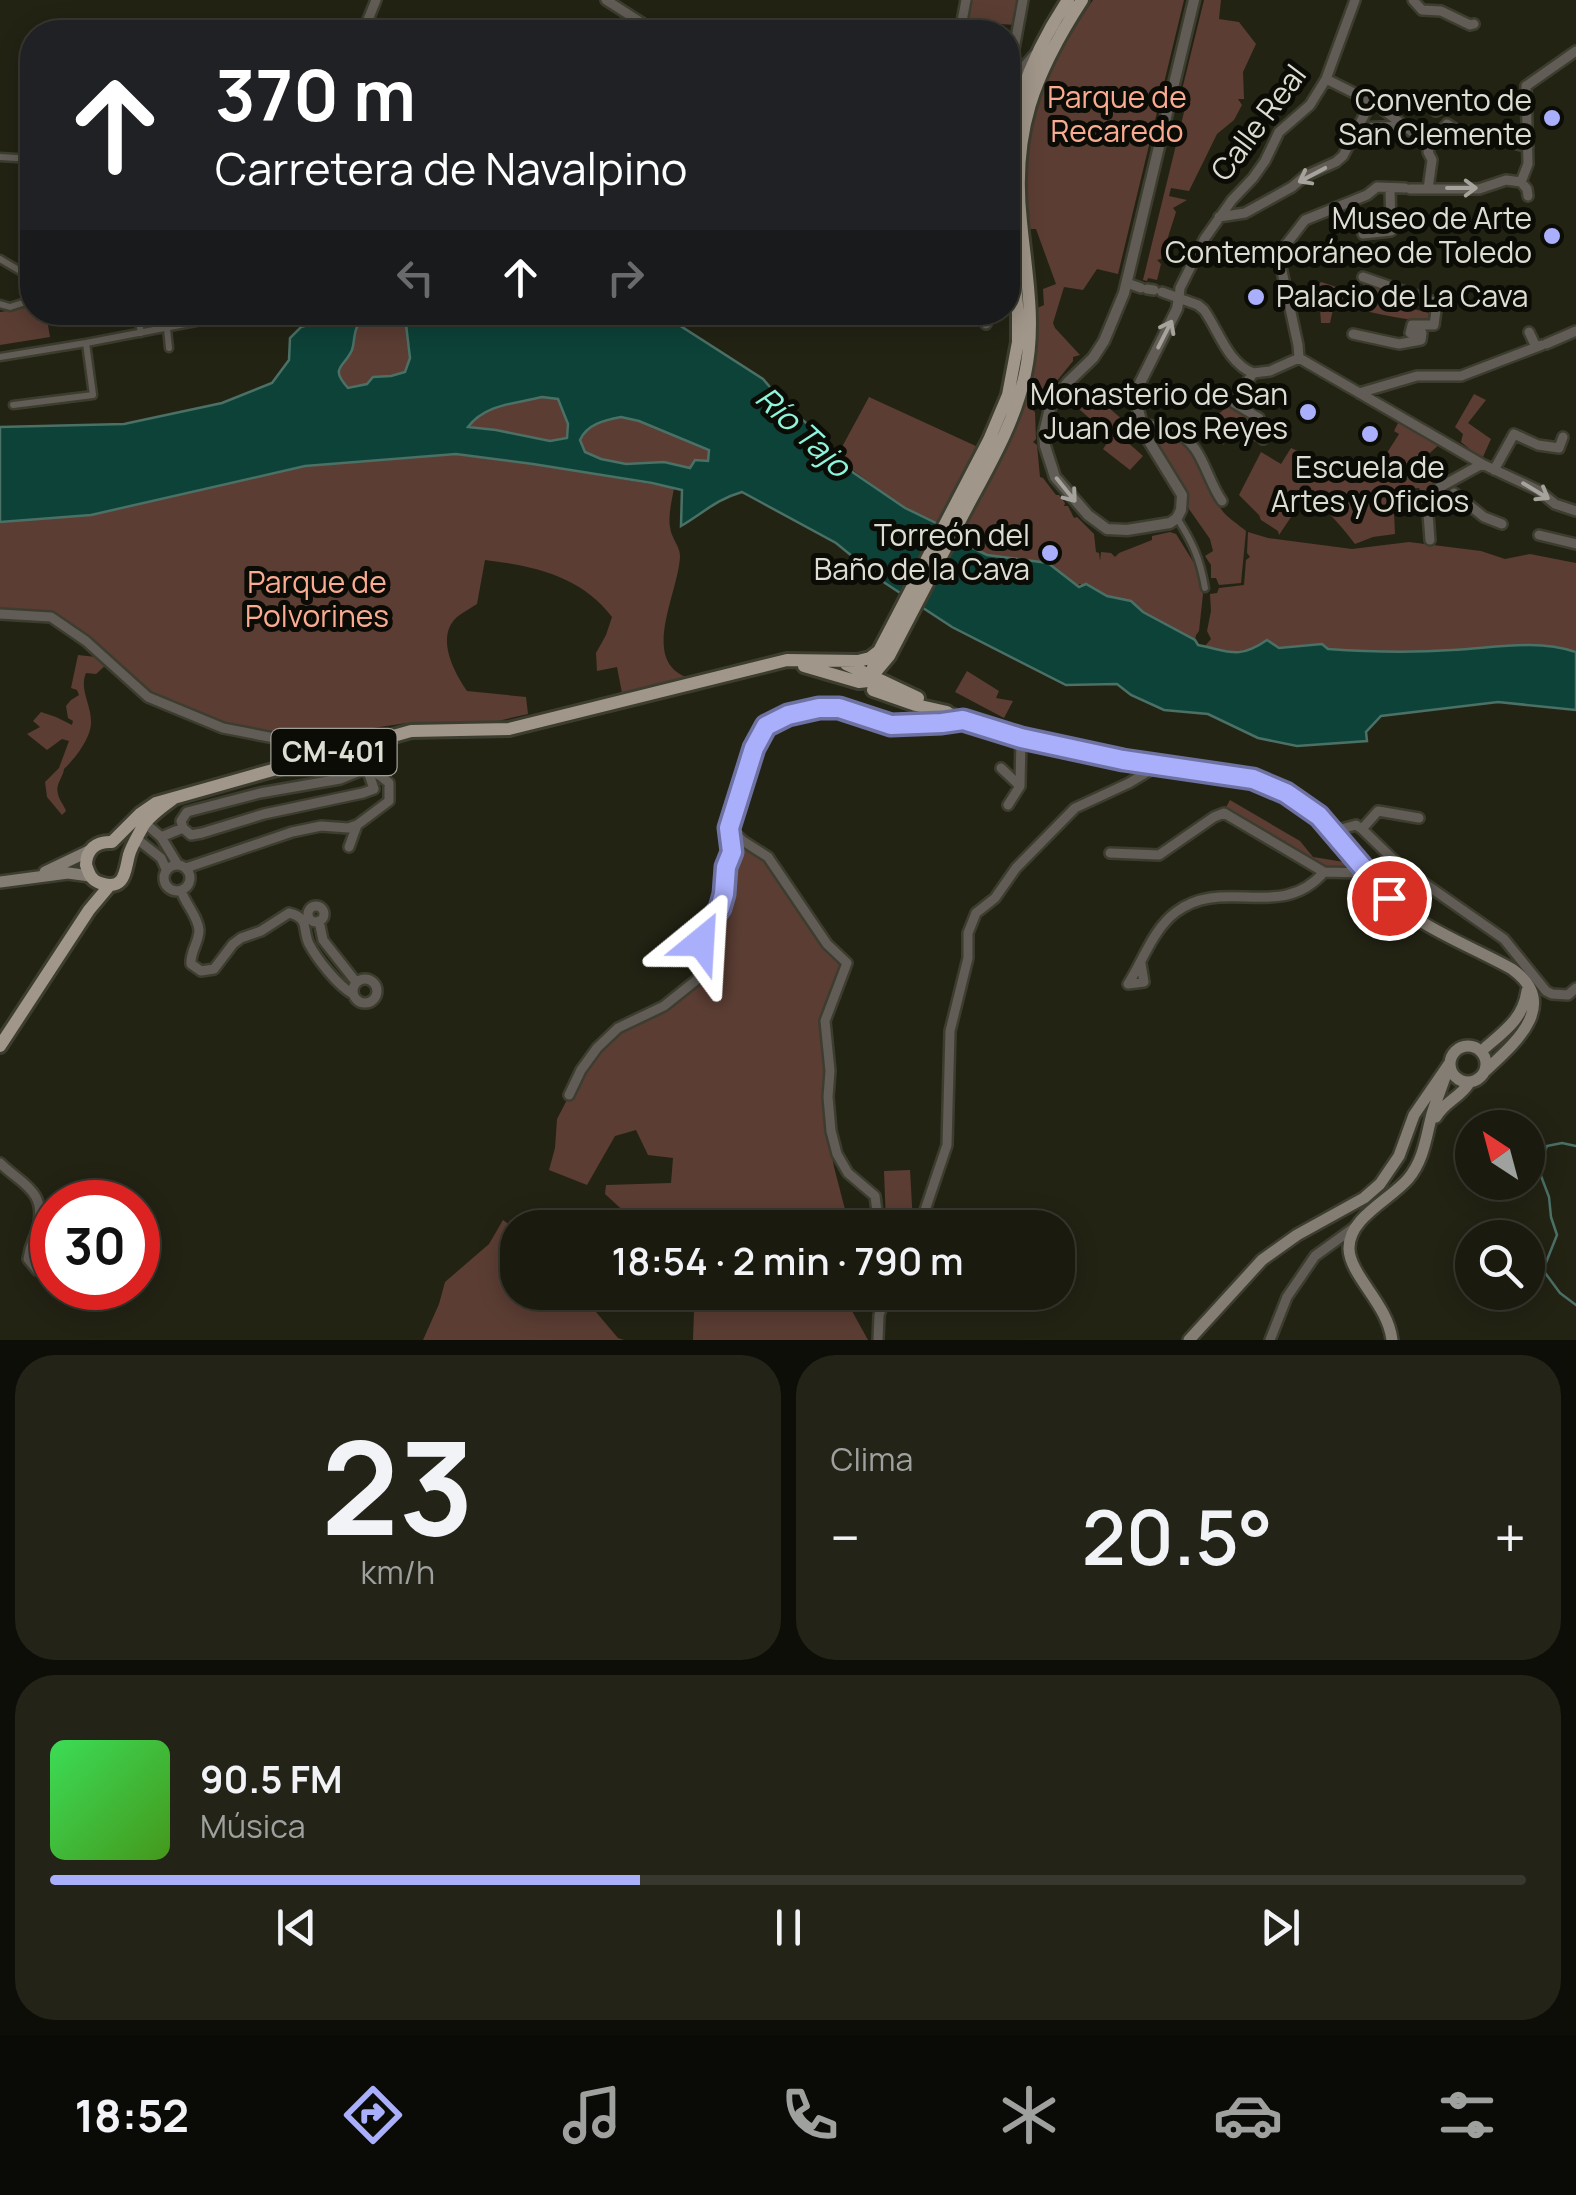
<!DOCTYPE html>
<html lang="es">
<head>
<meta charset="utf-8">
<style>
	body { margin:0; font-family:Manrope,sans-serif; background:#232318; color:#f1f3f6; height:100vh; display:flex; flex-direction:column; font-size:38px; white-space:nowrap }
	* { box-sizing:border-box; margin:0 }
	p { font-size:32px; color:#9fa19e }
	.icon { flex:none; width:55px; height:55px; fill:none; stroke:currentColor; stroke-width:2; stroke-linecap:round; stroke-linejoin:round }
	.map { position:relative; height:1340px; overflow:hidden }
	.sheet { display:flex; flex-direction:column; gap:15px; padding:15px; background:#0e0e08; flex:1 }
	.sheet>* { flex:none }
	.banner { position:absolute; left:20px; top:20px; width:1000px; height:305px; border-radius:40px; box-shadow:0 5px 25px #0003,0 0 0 2px #38382f; background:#202124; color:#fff; overflow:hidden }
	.needle { width:65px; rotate:324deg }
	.tools { position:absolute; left:1455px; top:1110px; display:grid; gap:20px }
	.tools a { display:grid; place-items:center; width:90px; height:90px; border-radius:50%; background:#1a1a0f; box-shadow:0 5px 25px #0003,0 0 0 2px #38382f; font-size:50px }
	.speed { position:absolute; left:30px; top:1180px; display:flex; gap:20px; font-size:50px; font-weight:700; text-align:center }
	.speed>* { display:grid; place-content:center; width:130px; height:130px; border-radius:50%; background:#1a1a0f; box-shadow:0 5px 25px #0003,0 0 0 2px #38382f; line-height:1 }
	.speed .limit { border:15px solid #d22; background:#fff; color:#111 }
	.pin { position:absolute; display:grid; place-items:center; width:85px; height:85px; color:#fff; margin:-42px; border:5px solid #fff; border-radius:50%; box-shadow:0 2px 10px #0007 }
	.me { position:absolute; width:110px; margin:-55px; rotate:27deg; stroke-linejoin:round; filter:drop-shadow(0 0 8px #0008) }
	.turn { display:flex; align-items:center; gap:35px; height:210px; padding:0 30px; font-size:45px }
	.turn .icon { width:130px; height:130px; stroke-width:2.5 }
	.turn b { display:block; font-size:70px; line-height:85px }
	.lanes { display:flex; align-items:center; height:95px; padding:0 30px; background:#0003; justify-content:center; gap:50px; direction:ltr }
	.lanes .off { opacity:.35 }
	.big { font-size:75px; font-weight:600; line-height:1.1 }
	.sheet .widget { flex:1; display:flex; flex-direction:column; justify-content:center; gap:15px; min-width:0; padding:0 35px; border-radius:40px; background:#232318 }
	.sheet .dial { align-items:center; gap:0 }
	.dial b { font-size:130px; line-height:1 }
	.song { display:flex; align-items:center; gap:30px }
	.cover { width:120px; height:120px; border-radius:15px; background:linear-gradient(135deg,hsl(130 70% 55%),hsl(100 70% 35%)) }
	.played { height:10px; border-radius:5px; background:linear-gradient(90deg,#aaaffb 40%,#38382f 40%) }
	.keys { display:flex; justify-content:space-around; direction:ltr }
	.heat { display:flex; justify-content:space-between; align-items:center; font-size:55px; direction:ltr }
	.sheet .tiles { flex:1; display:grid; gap:15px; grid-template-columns:1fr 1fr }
	.widget:last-child { grid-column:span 2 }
	.trip { position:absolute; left:500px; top:1210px; width:575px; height:100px; border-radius:40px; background:#1a1a0f; box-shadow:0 5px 25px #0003,0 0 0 2px #38382f; font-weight:600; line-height:100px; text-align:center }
	.tabs { display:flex; height:160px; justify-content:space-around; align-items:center; background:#0a0a06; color:#9fa19e }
	.tabs .icon { width:70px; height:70px }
	.tabs .active { color:#aaaffb }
	.tabs b { font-size:45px; color:#f1f3f6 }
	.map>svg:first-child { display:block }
</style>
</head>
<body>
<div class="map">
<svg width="1576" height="1340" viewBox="0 0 1576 1340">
	<rect width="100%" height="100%" fill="#232314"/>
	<path fill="#5b3d33" d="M972,0H1020L1016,25L967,22Z
		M1093,0H1184L1118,274L1097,269L1083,290L1064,287L1053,323L1055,328L1080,355L1073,357V361L1056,382L1052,383V386L1036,406L1031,409L1035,412L1036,439L1033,442L1037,445L1040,477L1043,478L1056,495H1059L1065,503L1064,506H1068L1074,518L1077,517L1094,534L1096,552L1099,553L1100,561L1101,552L1111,553L1115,557L1119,553L1152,540V536L1170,532L1176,534L1194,563L1203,594L1199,631L1196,635L1195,640L1143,612L1130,601L1107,596L1086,584L1081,586V584H1079L1078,586L1048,563L987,555L958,541C983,491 1024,427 1033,371C1036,350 1036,330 1035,309L1044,305L1043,289L1056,284L1036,229H1029C1027,200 1024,171 1028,142C1036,90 1064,43 1093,0Z
		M1204,0H1221L1219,19L1239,22L1256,44L1243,72L1244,99H1238L1242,105L1234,120L1217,134L1189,191L1171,188L1169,196L1187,200L1173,208L1176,212L1161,259L1157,260L1161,264L1157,280L1148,278L1147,281L1143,280L1185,108L1178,106Z
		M1321,282L1361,295L1363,283L1406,296V307L1429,313L1428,321C1397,320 1366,310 1334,305L1330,323H1321L1320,309L1311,311L1306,296Z
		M32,307V312L46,313L50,337L0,345V312Z
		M405,316L410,358L405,372L391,376L374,377L367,384L348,388L341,380L338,372L353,345L352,335L358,325L382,317Z
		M1218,385L1228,386L1225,391L1235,397L1230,406L1257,421L1260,437L1258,443L1232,430L1223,445L1211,420L1227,407L1214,392Z
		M1093,394L1124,421L1116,432L1143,456L1130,470L1103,449L1111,437L1079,409Z
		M1474,394L1486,400L1468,423L1491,439L1482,459L1461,442L1463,434L1455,427Z
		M542,397L558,399L568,424L567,438L550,441L496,430L467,427C488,403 512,404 542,397Z
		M869,397L978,447L938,524L905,508L836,458Z
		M622,417L639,421L709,450L708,461L690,468L663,462L626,464L601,459L585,452L580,440C587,424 605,420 622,417Z
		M1400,419L1441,443L1423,459L1441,479L1423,495L1419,488L1393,490L1395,534L1373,537L1355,544C1341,526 1326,507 1305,496L1279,535L1278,531L1261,520L1259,515L1239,495L1261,452L1281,464L1291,448L1357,477L1364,459L1380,464L1399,434L1394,431Z
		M1149,431C1205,437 1195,472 1221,509C1227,518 1238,524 1246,531L1241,583L1219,585L1216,578H1211V565L1205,556L1213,551L1210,539L1189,509L1176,474L1151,439Z
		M456,454L533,464L674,488C672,500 668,515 670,527C671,538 680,546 680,556C679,592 640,659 686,677L622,693L617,667L597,671L596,653L606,635L612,617C581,576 534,566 485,560L477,604C471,608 463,612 457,617C435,637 454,672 467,691L526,697L528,714L489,723H407L325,735L324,738L304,739L221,725L144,689L51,613L0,609V522L92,515L305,466Z
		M1248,532L1268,538L1352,549L1409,542L1481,551L1505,559L1530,554L1576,563V652C1535,639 1494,648 1452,650C1410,653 1369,652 1327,649L1322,644L1287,648L1261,645L1242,653L1235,654L1205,646L1211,639L1207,631L1211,611L1210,594L1217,593L1219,588L1244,585L1246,560L1250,557L1247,553Z
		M78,655L96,657L107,664L96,674L86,673C79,689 91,704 91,721C92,737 75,759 64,769C63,778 55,784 58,794C59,800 64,805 66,811L62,815L47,797L45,782L59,768L69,741L62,739L47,750L27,734L40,727L33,721L41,712L56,717L72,725L73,721L68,718L66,706L71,700L79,695L77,690L71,688Z
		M967,671L999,691L996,698L1013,701L1004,718L955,692Z
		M1230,800L1300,841L1313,857L1344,862L1350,869L1323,867L1225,809Z
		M737,842L764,859L821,946L843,965L823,1014L821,1028L824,1077L823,1107L834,1167L848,1221L847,1227H641L605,1194L606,1185L671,1183L673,1158L648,1155L636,1130L615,1136L587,1185L549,1170L555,1148L557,1119L582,1071L618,1028L664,1007L705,974L701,942L720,908L732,843Z
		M910,1170L913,1223L886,1224L884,1171Z
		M503,1220L517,1230L518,1292L580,1293L618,1338L624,1340H423L439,1304L445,1282L489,1244Z
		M675,1293H842L868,1340H693L694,1311L698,1303L678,1302Z"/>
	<path fill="#0d4238" stroke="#4b7066" stroke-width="2.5" fill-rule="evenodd" d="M323,313H643L668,318L763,379L788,408L810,426L825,448L848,469L905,508L938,524L958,541L987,555L1048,563L1079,587L1086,584L1107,596L1131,601L1143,612L1195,640L1198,645C1229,651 1238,660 1267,640L1279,648L1322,644L1328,649C1369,652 1411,653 1452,650C1494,648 1535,639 1576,652V710L1498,702L1381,716L1366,732L1367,741L1297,746L1258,738L1208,714L1164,710L1131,695L1117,684L1066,685L952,627L885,583L836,543L742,492C717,499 703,513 681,526L682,490L652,483L533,464L456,454L305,466L91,515L0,522V427L124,424L222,403L272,383L289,360L290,338L301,327L311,324L310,318ZM405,316L410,358L405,372L391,376L373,377L367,384L348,388C329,367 344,368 352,350C355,341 353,334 358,325L382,317ZM542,397L558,399L568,424L567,438L550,441L496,430L468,427C485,404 514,404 542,397ZM621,417L639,421L709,450L708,461L695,460L690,468L664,462L626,464L601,459L585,452L580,440C587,424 605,420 621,417Z"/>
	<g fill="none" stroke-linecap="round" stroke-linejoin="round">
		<path stroke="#4b7066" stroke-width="2.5" d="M1576,1146L1562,1143L1547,1146L1538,1168L1549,1197L1551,1217L1557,1235L1543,1270L1560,1293L1576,1305"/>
		<g stroke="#3d3d2f" stroke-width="11">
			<path id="pedestrian" d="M0,157L32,159
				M0,259L32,278
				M0,304L10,307L32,300
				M137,312L141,333
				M167,329L169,348
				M0,357L86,343
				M13,405L93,395L86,343L248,312
				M1177,518C1193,543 1200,559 1205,588"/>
		</g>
		<g stroke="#3d3d2f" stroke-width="14">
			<path id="minor" d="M606,0L656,32
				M1413,0L1422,10L1441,11L1470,25L1474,24
				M363,32L376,0
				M960,32L966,0
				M1326,79L1376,104L1430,146
				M1008,82L1023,0
				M1008,85L1034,55
				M1436,111L1453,99
				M1447,124L1458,131L1483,134L1528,147
				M1357,128L1403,126
				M1430,146L1447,124
				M1410,189H1479L1506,180L1521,182
				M1428,189L1432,160L1428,152L1430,146
				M1528,196L1527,189L1521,182L1528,164L1526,86L1576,51
				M1219,217L1245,213L1292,187L1305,176L1336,162L1343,156L1371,102
				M1363,234L1391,231L1390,189
				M1363,277L1437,303L1434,325H1412L1410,333H1422L1421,340
				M1127,283L1141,288
				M1147,289L1154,290
				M1162,292L1198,305L1204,310C1219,331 1227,362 1253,373
				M1179,298L1180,288L1205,238L1232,200L1253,178L1265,161L1279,132L1310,105L1326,79L1355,0
				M983,312L986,324
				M1529,332L1536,347
				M1353,334L1399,344L1421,340
				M1546,344L1576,331
				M1299,358L1482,464L1538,490L1555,504L1576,511
				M1299,358L1298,345L1280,262L1285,246L1305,220L1367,195L1377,187L1405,188
				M1253,373L1234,403L1259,418L1263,439
				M1253,373L1270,371L1299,358
				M1359,393L1417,376H1461L1542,345
				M1141,424C1151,426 1163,427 1173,431C1203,443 1205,477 1222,501
				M1494,470L1514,434L1538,445L1559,448L1563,437
				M1454,493L1484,517L1502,524
				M1539,535L1576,544
				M1430,540L1427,501L1433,491L1482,464
				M0,614L51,617L86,641L148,697L223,728L310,745L356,738L370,741
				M1001,768L1020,786
				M1008,805L1020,786L1021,738
				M145,823L161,837L178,865
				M183,828L191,835L202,833L264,814L363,793L374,789L367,768
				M729,828L743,841L768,857L827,944L847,963L825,1021L830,1071L828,1097L831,1131L837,1154L848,1173L875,1196L879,1228
				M1362,829L1378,811L1419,818
				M1334,831L1356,825L1362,829L1401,867L1504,939L1546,991L1552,994L1568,995L1576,988
				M161,837L183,828L181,821L187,812L260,793L340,779L367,768L382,777L389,783V801L357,825L348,828L321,826L292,832L186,868
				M137,839L161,858L166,869
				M349,847L357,825
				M1110,853L1159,855L1214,817L1224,813L1324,872L1366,873
				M164 878a13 13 0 1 1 26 0a13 13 0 1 1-26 0Z
				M181,890C185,904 198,916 199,930C199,943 190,951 191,964L201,971L214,969L233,944L241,938L261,931L289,913C310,918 302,929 309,944C317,959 338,986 353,994
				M308 914a8 8 0 1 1 16 0a8 8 0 1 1-16 0Z
				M319,921L323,940L356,982
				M1141,964L1144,982L1128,984C1143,961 1153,929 1176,912C1224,876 1281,922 1324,872
				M353 991a12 12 0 1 1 24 0a12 12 0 1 1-24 0Z
				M569,1095L581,1070L597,1048L618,1028L664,1006L704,974L702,933L719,908L724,895L726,867L732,851L729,828L753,749L766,726L788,715L819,708H839L891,725L942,723L963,720
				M0,1163C21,1184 47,1190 38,1228C34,1241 30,1243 28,1259L37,1270
				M919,1228L947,1145L950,1031L968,958V933L976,913L995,898L1016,868L1075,808L1129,783L1159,765
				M878,1340L879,1315L887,1292
				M1270,1340L1287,1297L1315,1256L1355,1227"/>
		</g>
		<g stroke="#3d3d2f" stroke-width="15">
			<path id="tertiary" d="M1179,298L1177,309L1137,389L1138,409L1144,433L1182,495L1181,510L1177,518L1170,523L1127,530L1107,529L1088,515L1055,477L1045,446L1044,433L1051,404L1068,382L1093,358L1104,341L1124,293L1194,0"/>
		</g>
		<g stroke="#3d3d2f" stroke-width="16">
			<path id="secondary" d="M947,712C1009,741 1086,755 1154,764C1191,770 1231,770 1266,784C1332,809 1341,855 1387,897C1424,929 1470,946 1512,969C1562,1005 1513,1045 1484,1072
				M45,872L91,850
				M0,882L68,873L90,876
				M1450 1064a18 18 0 1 1 36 0a18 18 0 1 1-36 0Z
				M1486,1047C1506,1030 1523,1018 1527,991
				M1436,1117C1444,1102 1461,1097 1469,1083
				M1189,1340L1262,1260L1297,1235L1364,1198L1380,1184L1399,1156L1414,1115L1449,1064
				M1392,1340C1388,1304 1350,1276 1349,1249C1348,1218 1390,1200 1408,1179C1424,1160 1426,1137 1432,1114C1436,1101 1441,1089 1445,1077"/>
		</g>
		<g stroke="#3d3d2f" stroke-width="18">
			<path id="primary" d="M1008,168C1011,106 1034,51 1068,0
				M846,664L918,698
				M804,666L859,682L868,681L889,656C915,606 941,557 967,507C990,464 1015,422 1025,374C1036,324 1026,273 1021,222C1011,132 1034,74 1082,0
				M873,690L916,705L947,712
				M878,690L873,667L879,651L989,440L1008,395L1018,342V314L1008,218
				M173,799C162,807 150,815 143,826C139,834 131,847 129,855C125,869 126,892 100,883C91,880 89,874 86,865C86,850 96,841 112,842L140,814L156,803L411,731L509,729L787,660L858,661L870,658L879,651
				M0,1046L89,910L110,885"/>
		</g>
		<use href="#pedestrian" stroke="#615c56" stroke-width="6"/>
		<use href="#minor" stroke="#615c56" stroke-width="9"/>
		<use href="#tertiary" stroke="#615c56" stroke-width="10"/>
		<use href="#secondary" stroke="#847d73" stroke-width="11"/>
		<use href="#primary" stroke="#a09689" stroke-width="12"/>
	</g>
	<defs><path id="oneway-shaft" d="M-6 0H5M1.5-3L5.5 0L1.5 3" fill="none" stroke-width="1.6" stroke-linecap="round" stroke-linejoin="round" transform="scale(2.5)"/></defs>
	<g stroke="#a5a39b">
		<use href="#oneway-shaft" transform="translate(1312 175) rotate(152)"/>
		<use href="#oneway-shaft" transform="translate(1462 188)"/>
		<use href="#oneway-shaft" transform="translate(1165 334) rotate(-63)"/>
		<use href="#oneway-shaft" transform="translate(1066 490) rotate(51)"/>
		<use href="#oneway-shaft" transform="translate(1536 491) rotate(31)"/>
	</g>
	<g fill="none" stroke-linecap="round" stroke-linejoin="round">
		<g stroke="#6e72a3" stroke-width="25">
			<path id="route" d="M701,942L702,933L720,908L724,894L726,867L732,852L729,828L754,748L766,726L788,715L819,708H839L891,725L942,723L963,720L1021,738L1123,760L1253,779L1286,793L1319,816L1389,898"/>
		</g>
		<use href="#route" stroke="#aaaffb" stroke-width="18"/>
	</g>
	<g fill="#aaaffb" stroke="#0c0c06" stroke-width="4">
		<circle cx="1552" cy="118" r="10"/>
		<circle cx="1552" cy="236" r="10"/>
		<circle cx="1256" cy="297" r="10"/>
		<circle cx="1308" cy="412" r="10"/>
		<circle cx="1370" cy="434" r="10"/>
		<circle cx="1050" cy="553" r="10"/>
	</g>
	<g text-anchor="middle" stroke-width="10" stroke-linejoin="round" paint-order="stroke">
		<rect fill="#0c0c06" stroke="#9e9e96" stroke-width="2.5" x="271.5" y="729" width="125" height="46" rx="8"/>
		<g font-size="28" font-weight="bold" fill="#ddddd3">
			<text x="334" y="762">CM-401</text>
		</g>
		<g font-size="30" fill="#fbab91" stroke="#0c0c06">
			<text x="1117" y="108">Parque de<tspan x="1117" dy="34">Recaredo</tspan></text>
			<text x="317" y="593">Parque de<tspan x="317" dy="34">Polvorines</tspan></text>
		</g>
		<g font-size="30" fill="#ddddd3" stroke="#0c0c06" text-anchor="end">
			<text x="1532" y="111">Convento de<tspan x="1532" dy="34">San Clemente</tspan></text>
			<text x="1532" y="229">Museo de Arte<tspan x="1532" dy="34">Contemporáneo de Toledo</tspan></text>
			<text x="1276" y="307" text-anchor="start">Palacio de La Cava</text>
			<text x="1288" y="405">Monasterio de San<tspan x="1288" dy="34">Juan de los Reyes</tspan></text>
			<text x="1370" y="478" text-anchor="middle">Escuela de<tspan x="1370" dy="34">Artes y Oficios</tspan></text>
			<text x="1030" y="546">Torreón del<tspan x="1030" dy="34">Baño de la Cava</tspan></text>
		</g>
		<g font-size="30" fill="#ddddd3" stroke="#0c0c06">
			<text transform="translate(1259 123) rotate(-53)" y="10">Calle Real</text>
		</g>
		<g font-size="32" font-style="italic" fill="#8ff4dc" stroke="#0c0c06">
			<text transform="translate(803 432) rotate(43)" y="11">Río Tajo</text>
		</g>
	</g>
</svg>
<div class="tools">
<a><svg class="needle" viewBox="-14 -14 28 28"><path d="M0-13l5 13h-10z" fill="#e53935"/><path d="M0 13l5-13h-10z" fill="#9fa19e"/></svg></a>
<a><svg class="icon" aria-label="search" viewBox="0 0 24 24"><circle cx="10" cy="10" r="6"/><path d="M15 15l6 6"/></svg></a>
</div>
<div class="speed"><div class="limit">30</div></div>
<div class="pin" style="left:1389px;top:898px;background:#d93025"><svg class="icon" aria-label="arrive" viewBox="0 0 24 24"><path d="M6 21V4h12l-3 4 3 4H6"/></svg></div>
<svg class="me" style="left:701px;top:942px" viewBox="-20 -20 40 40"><path d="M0-17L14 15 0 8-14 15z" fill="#aaaffb" stroke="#fff" stroke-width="4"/></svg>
<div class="trip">18:54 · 2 min · 790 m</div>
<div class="banner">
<div class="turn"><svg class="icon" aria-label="ahead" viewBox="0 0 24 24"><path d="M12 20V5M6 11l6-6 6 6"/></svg><div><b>370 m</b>Carretera de Navalpino</div></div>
<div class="lanes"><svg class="icon off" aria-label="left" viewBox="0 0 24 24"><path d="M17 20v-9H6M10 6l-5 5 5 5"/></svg><svg class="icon" aria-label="ahead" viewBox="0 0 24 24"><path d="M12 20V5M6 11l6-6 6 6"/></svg><svg class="icon off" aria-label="right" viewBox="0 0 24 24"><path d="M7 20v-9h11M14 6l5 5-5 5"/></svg></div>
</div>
</div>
<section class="sheet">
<div class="tiles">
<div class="widget dial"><b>23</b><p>km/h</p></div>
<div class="widget"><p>Clima</p>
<div class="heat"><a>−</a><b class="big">20.5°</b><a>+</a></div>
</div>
<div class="widget">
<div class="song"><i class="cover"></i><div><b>90.5 FM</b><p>Música</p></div></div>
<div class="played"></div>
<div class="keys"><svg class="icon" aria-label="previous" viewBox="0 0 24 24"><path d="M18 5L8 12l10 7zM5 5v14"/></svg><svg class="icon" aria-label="pause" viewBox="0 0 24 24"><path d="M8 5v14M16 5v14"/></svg><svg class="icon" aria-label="next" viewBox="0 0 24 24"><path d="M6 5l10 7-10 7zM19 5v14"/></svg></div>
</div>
</div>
</section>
<nav class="tabs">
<b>18:52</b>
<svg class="icon active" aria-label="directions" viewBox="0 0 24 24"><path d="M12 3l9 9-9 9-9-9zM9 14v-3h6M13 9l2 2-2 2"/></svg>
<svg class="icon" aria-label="music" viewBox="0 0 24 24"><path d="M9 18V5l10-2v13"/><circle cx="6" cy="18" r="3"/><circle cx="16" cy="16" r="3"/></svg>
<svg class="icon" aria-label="phone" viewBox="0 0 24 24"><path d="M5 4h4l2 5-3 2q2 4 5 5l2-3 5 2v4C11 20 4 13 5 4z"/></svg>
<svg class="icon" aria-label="climate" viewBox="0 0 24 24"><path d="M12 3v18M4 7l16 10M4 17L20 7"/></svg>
<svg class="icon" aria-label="car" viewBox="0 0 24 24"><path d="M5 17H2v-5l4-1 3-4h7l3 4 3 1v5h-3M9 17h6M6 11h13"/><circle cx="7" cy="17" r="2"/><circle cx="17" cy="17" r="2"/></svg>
<svg class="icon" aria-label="filters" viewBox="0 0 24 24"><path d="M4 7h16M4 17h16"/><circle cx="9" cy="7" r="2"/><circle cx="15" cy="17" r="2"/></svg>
</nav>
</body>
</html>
